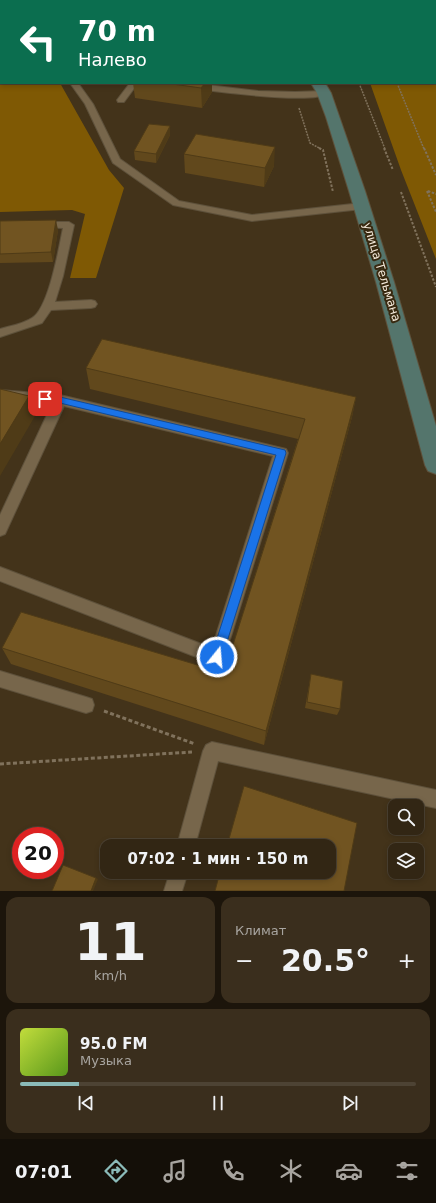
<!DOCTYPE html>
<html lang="ru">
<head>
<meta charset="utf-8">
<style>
	body { margin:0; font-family:"DejaVu Sans",sans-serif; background:#3a2e1d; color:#f1f3f6; height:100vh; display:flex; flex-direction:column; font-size:15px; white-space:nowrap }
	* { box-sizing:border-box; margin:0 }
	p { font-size:13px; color:#a8a5a0 }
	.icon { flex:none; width:22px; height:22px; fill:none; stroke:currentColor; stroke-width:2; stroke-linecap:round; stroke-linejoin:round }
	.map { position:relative; height:891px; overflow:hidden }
	.details { display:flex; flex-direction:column; gap:6px; padding:6px; background:#1c150b; flex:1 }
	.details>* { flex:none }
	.guide { position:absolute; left:0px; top:0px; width:436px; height:84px; box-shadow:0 2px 6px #0003,0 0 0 1px #4d4334; background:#0b6e4f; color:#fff; overflow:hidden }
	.tools { position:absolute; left:388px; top:799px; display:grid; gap:8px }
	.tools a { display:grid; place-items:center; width:36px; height:36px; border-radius:8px; background:#322614; box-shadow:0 2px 6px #0003,0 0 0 1px #4d4334; font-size:20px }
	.speed { position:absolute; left:12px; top:827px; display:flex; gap:8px; font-size:20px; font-weight:700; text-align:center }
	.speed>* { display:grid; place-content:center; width:52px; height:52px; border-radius:50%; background:#322614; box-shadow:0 2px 6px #0003,0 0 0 1px #4d4334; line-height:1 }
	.speed .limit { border:6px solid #d22; background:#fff; color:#111 }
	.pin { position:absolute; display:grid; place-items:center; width:34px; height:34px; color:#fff; margin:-17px; border-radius:8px; box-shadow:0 2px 6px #0006 }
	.me { position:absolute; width:44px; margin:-22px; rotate:17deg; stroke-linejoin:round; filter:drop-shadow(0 0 3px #0008) }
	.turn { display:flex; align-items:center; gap:14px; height:84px; padding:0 12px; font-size:18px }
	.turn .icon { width:52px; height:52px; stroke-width:2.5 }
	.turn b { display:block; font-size:28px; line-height:34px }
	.big { font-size:30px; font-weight:700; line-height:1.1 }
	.details .widget { flex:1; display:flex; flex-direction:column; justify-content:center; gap:6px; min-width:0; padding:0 14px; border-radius:12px; background:#3a2e1d }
	.details .dial { align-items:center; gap:0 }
	.dial b { font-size:52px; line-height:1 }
	.song { display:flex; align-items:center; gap:12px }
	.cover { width:48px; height:48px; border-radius:6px; background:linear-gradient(135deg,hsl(70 70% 55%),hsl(90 70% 35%)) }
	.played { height:4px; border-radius:2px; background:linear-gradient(90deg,#8bbbb9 15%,#4d4334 15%) }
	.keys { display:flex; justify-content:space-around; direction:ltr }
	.heat { display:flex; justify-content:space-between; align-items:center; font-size:22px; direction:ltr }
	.details .tiles { flex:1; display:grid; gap:6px; grid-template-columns:1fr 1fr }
	.widget:last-child { grid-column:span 2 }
	.trip { position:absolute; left:100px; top:839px; width:236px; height:40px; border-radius:12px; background:#322614; box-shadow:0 2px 6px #0003,0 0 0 1px #4d4334; font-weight:700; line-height:40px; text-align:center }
	.tabs { display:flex; height:64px; justify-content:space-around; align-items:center; background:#140f08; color:#a8a5a0 }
	.tabs .icon { width:28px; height:28px }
	.tabs .on { color:#8bbbb9 }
	.tabs b { font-size:18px; color:#f1f3f6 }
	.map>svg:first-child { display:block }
</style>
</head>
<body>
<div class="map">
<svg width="436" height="891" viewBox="0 0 436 891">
	<rect width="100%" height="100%" fill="#43331a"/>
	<path fill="#7f5904" d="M342,0H436V259L401,170L370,83H435V1Z
		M0,69L1,83H60L109,170L124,188L96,278H70L85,214L72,210L0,212Z"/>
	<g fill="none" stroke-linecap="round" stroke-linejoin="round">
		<g stroke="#5e513b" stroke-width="2">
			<path id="lane" d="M77,0H85L86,1H78Z
				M99,0H111L98,1Z
				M176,0H185L186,1H177Z
				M0,62H1V66H0Z
				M70,83H78L93,104L120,159L179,201L252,215L362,203L367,206L362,209L252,221L173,205L113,163L85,104Z
				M130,83H138L124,102H118L117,100Z
				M168,83H191L258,91L295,92L324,91L328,93C314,106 196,89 172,85Z
				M40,222H69L74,225L63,276L55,302L91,300L95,301L97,304L95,307L91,308L51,310L42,323L0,337V329C10,326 23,324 32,318C49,308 59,247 63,228L36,227L35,225L36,223Z
				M0,390L60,395L286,449L288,453L223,662L217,665L0,581V567L212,648L273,456L64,406L5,534L0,536V515L52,404L0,400Z
				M0,671L86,697L92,699L94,705L92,711L86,713L0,687Z
				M212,742L436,790V808L218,761L195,846H177L203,751L206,745Z
				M170,872H188L182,891H164Z"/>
		</g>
		<g stroke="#5e513b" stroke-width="2">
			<path id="secondary" d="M228,0H240L241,1H229Z
				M311,83H325L331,93L365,191L394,282L436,426V474L428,471L425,465L376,282L349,191L326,117L317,93Z"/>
		</g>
		<path stroke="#80725c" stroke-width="1.5" stroke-dasharray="2 1" stroke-linecap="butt" d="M213,0L215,1
			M359,83L385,149
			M397,83L424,149
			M299,108L310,143L321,149"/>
		<path stroke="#80725c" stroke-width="2" stroke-dasharray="2.5 1.5" stroke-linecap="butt" d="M319,148L323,150L333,192
			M384,148L393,170
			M424,148L436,175
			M427,191L436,212
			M428,191L436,194
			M401,192L436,287"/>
		<path stroke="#80725c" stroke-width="3" stroke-dasharray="4 2.5" stroke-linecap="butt" d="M104,711L195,744
			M0,764L192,752"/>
		<use href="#lane" fill="#77664b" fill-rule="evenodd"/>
		<use href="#secondary" fill="#54756c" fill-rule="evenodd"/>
	</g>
	<path fill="#61481c" d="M133,83H218L217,85L212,84V92L202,108L135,98Z
		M170,126V135L156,163L135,160L134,151Z
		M184,154L274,166L264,187L185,173Z
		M0,221L58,230L53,262L0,263Z
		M86,368L356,397L352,417L264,745L11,664L2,648L224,673L298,439L90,389Z
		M311,674L340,709L337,715L305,708Z"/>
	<path fill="#4f3b17" d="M205,83H212V92L202,108L201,88Z
		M170,126V135L156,163V154Z
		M275,147L274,166L264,187L265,168Z
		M56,220L58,230L53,262L51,252Z
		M29,396L35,416L0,476V444Z
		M356,397L352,417L264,745L266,731Z
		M96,878L98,879L93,891H91Z"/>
	<path fill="#715421" stroke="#4f3b17" d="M165,83H205L201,88Z
		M149,124L170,126L156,154L134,151Z
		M196,134L275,147L265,168L184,154Z
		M56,220L51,252L0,254V221Z
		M102,339L356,397L266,731L2,648L21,612L224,673L305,419L86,368Z
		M0,389L29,396L0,444Z
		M311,674L343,681L340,709L307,702Z
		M244,786L357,823L344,891H215L220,872H329V846H227Z
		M63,865L96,878L91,891H52Z"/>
	<path fill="#1a73e8" stroke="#114b97" d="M45,395L60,397L285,450L286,453L221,661L217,663L213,661L211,657L276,455L60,403L42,401L40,399Z"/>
	<g text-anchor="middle" stroke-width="4" stroke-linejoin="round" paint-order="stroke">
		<g font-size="12" fill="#f5ebdc" stroke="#382910">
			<text transform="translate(382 272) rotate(73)" y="4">улица Тельмана</text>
		</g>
	</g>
</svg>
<div class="tools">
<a><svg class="icon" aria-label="search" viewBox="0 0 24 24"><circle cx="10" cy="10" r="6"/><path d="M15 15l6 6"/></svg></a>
<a><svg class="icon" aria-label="layers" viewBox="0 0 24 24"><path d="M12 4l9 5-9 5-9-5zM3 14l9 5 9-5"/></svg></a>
</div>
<div class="speed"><div class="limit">20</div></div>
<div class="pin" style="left:45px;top:399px;background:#d93025"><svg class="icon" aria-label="arrive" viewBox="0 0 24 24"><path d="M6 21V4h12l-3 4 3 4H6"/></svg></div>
<svg class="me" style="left:217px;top:657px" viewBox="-20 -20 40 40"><circle r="17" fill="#1a73e8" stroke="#fff" stroke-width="3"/><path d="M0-11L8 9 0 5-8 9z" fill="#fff"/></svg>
<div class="trip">07:02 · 1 мин · 150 m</div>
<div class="guide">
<div class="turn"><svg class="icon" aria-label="left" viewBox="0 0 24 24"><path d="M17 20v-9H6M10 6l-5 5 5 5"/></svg><div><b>70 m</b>Налево</div></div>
</div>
</div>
<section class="details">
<div class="tiles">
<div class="widget dial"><b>11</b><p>km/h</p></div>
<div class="widget"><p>Климат</p>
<div class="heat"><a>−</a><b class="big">20.5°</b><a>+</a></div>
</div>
<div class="widget">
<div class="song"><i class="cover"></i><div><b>95.0 FM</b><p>Музыка</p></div></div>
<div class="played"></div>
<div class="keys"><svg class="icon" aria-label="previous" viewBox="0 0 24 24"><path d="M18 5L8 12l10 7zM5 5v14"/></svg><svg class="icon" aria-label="pause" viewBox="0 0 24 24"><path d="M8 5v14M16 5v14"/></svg><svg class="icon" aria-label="next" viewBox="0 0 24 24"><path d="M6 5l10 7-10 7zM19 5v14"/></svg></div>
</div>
</div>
</section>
<nav class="tabs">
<b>07:01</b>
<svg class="icon on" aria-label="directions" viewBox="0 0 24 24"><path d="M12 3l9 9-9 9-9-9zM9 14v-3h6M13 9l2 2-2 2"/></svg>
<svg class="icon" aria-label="music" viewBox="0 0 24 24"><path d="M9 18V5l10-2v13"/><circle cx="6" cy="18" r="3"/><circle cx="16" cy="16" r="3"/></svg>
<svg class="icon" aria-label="phone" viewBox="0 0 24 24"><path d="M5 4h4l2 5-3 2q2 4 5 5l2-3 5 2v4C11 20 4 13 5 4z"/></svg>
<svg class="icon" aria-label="climate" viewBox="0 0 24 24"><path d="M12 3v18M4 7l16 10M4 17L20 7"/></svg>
<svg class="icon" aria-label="car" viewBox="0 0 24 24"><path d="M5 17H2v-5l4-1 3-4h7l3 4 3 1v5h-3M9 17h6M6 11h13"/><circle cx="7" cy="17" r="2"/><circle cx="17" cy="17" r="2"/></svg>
<svg class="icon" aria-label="filters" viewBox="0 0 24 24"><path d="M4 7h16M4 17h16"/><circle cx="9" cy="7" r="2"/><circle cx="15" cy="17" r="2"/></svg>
</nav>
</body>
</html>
